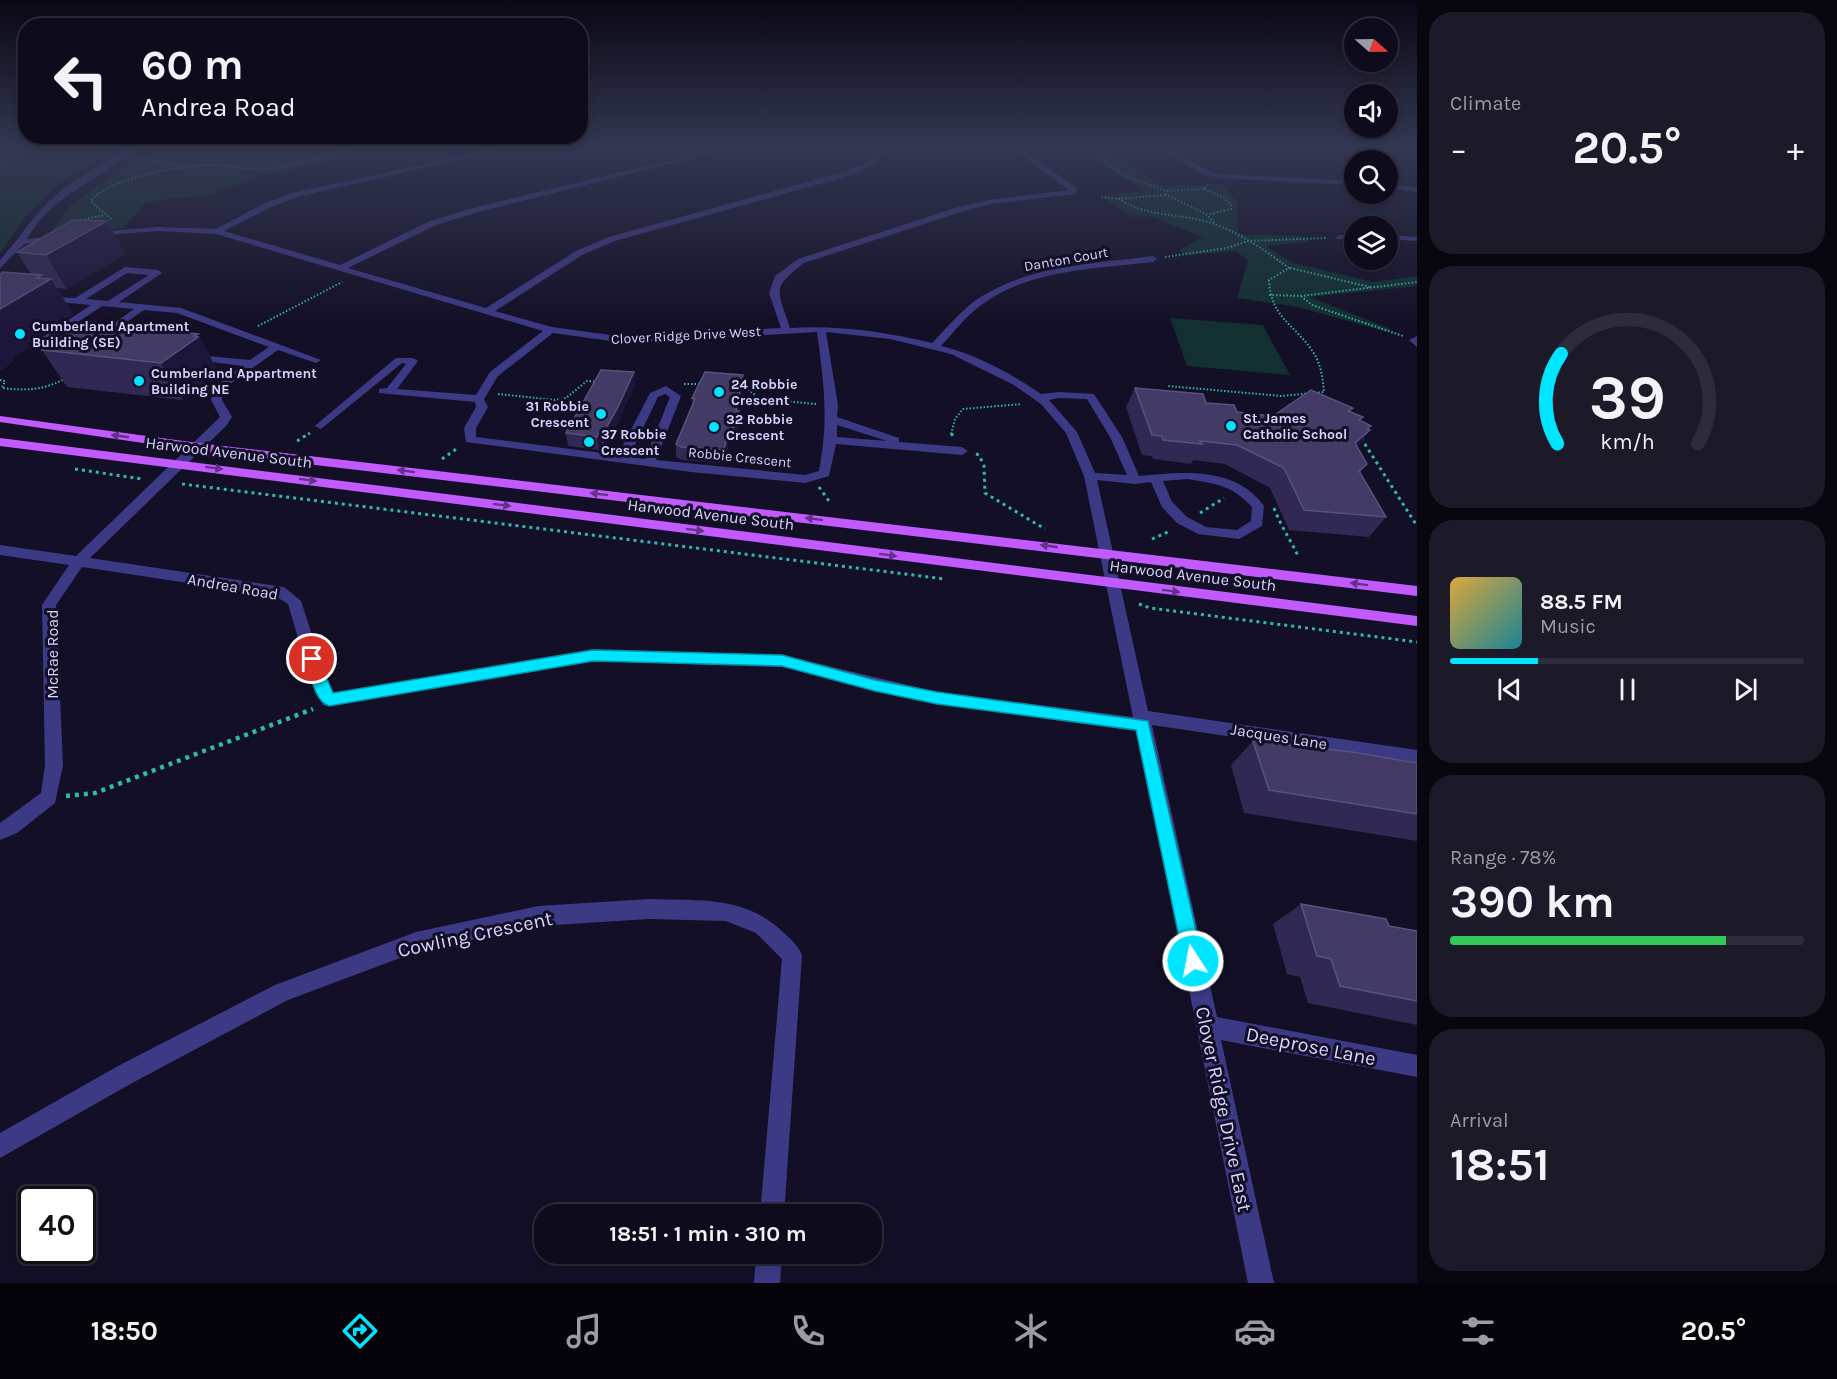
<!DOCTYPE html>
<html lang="en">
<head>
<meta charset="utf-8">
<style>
	body { margin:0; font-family:Karla,sans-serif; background:#1c1929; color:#f1f3f6; height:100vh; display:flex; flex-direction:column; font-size:22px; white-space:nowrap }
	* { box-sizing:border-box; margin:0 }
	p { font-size:20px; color:#9b9ba3 }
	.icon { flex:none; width:33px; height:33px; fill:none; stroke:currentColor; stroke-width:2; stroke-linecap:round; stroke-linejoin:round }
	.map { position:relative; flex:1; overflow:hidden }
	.panel { display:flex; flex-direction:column; gap:12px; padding:12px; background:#08060f; width:420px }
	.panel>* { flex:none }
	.top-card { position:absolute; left:18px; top:18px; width:570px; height:126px; border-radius:24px; box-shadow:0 3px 9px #0003,0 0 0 2px #2e2b3b; background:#0e0b1c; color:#f1f3f6; overflow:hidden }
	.needle { width:39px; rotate:110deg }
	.tools { position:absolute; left:1344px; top:18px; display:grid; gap:12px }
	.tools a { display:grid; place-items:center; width:54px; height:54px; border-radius:50%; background:#0e0b1c; box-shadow:0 3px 9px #0003,0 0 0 2px #2e2b3b; font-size:30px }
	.speed { position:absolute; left:18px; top:1186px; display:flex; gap:12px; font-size:30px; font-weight:700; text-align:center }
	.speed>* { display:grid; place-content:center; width:78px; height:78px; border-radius:50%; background:#0e0b1c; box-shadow:0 3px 9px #0003,0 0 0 2px #2e2b3b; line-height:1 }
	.speed .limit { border:3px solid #111; border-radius:9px; background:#fff; color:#111 }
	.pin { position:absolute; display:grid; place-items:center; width:51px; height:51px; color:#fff; margin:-26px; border:3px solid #fff; border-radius:50%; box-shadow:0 2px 6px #0007 }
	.me { position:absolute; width:66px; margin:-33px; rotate:349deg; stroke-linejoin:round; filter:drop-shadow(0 0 4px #0008) }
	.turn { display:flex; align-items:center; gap:21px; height:126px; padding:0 24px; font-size:27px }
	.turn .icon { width:78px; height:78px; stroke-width:2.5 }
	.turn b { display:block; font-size:42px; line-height:51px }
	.big { font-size:45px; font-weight:700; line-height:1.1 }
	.panel .widget { flex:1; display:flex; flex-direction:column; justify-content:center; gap:9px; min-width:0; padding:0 21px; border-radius:24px; background:#1c1929 }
	.panel .dial { align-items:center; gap:0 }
	.dial svg { height:156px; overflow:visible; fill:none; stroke:#2e2b3b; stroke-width:7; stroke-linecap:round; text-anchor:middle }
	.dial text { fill:#f1f3f6; stroke:none }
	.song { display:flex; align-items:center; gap:18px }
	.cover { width:72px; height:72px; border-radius:9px; background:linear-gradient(135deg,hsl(40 70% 55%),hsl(190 70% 35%)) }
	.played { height:6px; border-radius:3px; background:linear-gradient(90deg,#00e5ff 25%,#2e2b3b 25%) }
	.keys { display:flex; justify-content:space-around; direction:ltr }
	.heat { display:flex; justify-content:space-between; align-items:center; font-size:33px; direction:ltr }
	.charge { height:9px; border-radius:4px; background:linear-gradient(90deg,#34c759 78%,#2e2b3b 0) }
	.trip { position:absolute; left:534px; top:1204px; width:348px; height:60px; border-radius:24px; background:#0e0b1c; box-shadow:0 3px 9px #0003,0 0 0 2px #2e2b3b; font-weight:700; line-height:60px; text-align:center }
	.tab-bar { display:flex; height:96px; justify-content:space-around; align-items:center; background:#06040b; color:#9b9ba3 }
	.tab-bar .icon { width:42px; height:42px }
	.tab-bar .selected { color:#00e5ff }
	.tab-bar b { font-size:27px; color:#f1f3f6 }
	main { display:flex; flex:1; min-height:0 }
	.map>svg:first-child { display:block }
</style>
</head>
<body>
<main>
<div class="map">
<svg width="1417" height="1283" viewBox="0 0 1417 1283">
	<rect width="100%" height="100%" fill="#130f26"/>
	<path fill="#12302f" d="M0,148H118L59,184L27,215L0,253Z
		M312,148H395L258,176L209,195L146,202L124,228L49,234L72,204L143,154L206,155Z
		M1077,148H1102L1161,186L1221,184L1237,202L1238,234L1303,236L1309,242L1266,246L1293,263L1374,282L1417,276V286L1310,297L1391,329L1387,332L1298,307L1237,298L1248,260L1235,251L1186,255L1179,250L1203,237L1149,216L1133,217L1103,198L1105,195L1144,191Z
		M1170,318L1263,325L1290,375L1187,366Z"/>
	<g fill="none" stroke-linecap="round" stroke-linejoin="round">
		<path stroke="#2fb8b0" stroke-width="2" stroke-dasharray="1.5 2" stroke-linecap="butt" d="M1094,148L1106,157L1108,164L1125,176L1166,191L1204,189L1208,185
			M141,159L183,165
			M0,166L9,155L38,148
			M1204,189L1223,197L1231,205V209L1210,214
			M1165,194L1206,214L1216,224
			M1165,195L1119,199C1146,217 1178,213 1208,222C1238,231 1264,250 1289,268L1269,280C1271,320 1297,325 1315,355C1321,366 1323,379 1324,392L1281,396L1168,386
			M1101,197L1119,199
			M111,219L91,201C108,177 192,163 220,165C235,166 251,171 266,169C296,166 326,156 355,148
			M78,221L104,215
			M1165,257L1227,248L1248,241L1327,238
			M1290,268L1370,287
			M1269,295L1301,296L1417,282
			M1301,296L1312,305L1403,336
			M258,326L342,282
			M0,380L5,381L2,388C26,391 45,390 66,378
			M684,384H703
			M738,387L748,389L760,399L816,404
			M498,394L555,400L566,398L587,381L598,382
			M308,434L310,433
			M951,434L955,419L963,409L1022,404"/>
		<path stroke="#2fb8b0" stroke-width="3" stroke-dasharray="3 4" stroke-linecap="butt" d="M952,433V437
			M1361,438L1417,526
			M297,441L310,433
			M976,454L979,455L984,466L985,493L1045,529
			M442,459L459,447
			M75,469L142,479
			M182,484L945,579
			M819,487L831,504
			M1274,508C1281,527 1291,540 1299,558
			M1200,513L1224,498
			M1152,539L1170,531
			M1139,604L1150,608L1417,642"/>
		<path stroke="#2fb8b0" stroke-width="4.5" stroke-dasharray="4 5" stroke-linecap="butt" d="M66,796L95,793L313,709"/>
		<path fill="#3d3a85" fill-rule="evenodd" d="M130,148H137C100,181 54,192 27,239L57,236L61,238L60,240L24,244L0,268V260C19,239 33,215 55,196C76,177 106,163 130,148Z
			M499,148H509L297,197L271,207L224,231L340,265L430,221L476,207L723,148H733L482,211L436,225L348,268L486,308L576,251L609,237L839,173C856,168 872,164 881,148H887C880,166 862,170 845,177L615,241L582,255L495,311L552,327L625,337L781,328L769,293L775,276L798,259L958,207L990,200L1069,190L1012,148H1019L1077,188L1076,194L990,204L964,211L804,263C770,289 778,290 790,328C839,325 885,332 932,343C947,328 961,310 979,298C1030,265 1094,264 1153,256L1157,259L1153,262C1096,269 1028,269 980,306C965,317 954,332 941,346C976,354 1012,374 1041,394L1059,392L1094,394L1122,437L1139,476C1183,472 1235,466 1264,506L1262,526L1239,539L1198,534L1177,523L1162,507L1151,482L1135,484L1097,480L1148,711L1417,750V764L1152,725L1217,1017L1417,1055V1077L1221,1040L1274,1283H1248L1137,731L937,704L782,667L593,661L329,706L323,705L310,678L288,604L275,596L82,567L56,605L63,765L55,803L17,833L0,840V823L41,793L45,765L42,605L69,565L0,555V545L76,556L220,417L211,400L213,388L242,366L190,359L186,358V354L250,360L269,347L177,313L144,310L102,339L97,336L99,334L134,309L102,306L48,342L72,346V350L35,346V342L91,305L45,301L40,298L42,296L75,298L125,267L158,270L162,273L119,302L181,308L321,360L316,363L278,350L223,389L222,400L232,417L226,426L90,558L284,587L301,601L326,678L333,693L593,649L782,655L937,692L1133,717L1084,476L1066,433L1041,404L1014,385L951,354L890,339L826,332L838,405L837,417L899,438V442L962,447L968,451L962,455L836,444L829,476L805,483L691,472L466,442L464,428L476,407L475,402L379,393V389L387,388L406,364L402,363L321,429L315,426L317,424L396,358H413L418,361L397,389L476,395L490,372L543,331L216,234L158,231L93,236L89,234L93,232L158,227L216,229L265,203L292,193ZM127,273L149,275L108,301L86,299ZM817,332C824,385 829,418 819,471L805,475L656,460L681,396L666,386L650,393L618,455L476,437V428L488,407L484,399L498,376L553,333L625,343ZM665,394L670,397L645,459L629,457L658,397ZM1059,398L1087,399L1110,437L1127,475L1095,473L1077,432L1049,400ZM837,425L887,441L837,437ZM1188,479C1216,484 1232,485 1252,507L1251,521L1237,530L1206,527L1187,517L1172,502L1163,481Z
			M1158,148H1165L1208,170L1219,174L1354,181V185L1218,178L1202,174Z
			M1403,148H1417V151Z
			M1388,184L1417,188V192L1388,188Z
			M1340,235H1354V239H1337L1336,237Z
			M1388,235L1417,237V241L1388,239Z
			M1417,336V347L1409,340Z
			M649,899C700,901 746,895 785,934C792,940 798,946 802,955L784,1215H760L782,959L756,933L726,921L649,919L538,926L416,952L288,1000L134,1082L0,1158V1133L118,1066L275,985L416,932L538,906Z
			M756,1254H782L780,1283H754Z"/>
		<path fill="#c25bff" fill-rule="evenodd" d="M0,416L198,443L1417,586V596L198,451L0,422Z
			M0,438L1417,616V626L0,446Z"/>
	</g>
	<path fill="#312854" d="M107,221L125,254L67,289L56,288L73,314L27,344L30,347L12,358L14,361L0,371V274H31L17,252Z
		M198,334L217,370L216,371L217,373L182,400L67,387L42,350Z
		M743,375V388L738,411H739V424L733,443L729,442L724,463L682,460L676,457V444L692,405V398Z
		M635,385L619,420L605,445L602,444L599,450L568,446L566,433Z
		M1135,388L1206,403L1237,412L1273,416L1350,412L1363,417L1360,421L1368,429L1357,448L1367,464L1360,473L1386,517L1369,537L1289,530L1270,488L1225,464L1193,460L1191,464L1153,459L1152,456L1142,455L1126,407Z
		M1253,741L1417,763V841L1244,813L1231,765Z
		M1301,904L1389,926L1417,931V1025L1308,1003L1300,977L1287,974L1273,924Z"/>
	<path fill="#1d163a" d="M107,221L125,254L67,289L46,255Z
		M42,275L46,282L51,279L73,314L27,344L30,347L12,358L14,361L0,371V309L37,278Z
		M198,334L217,370L216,371L217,373L182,400L161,363Z
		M634,372L635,385L619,420L605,445L604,432Z
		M743,375V388L736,421L739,411V424L733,443V430L736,411Z
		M1371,426L1362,437L1370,430L1356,450L1340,463L1367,429Z
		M729,429V442L724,463V450Z
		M600,431L602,444L599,450L597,437Z"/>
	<path fill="#433a66" stroke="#5a527e" stroke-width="1.5" d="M73,220L107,221L46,255L17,252Z
		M3,272L42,275L37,278L51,279L0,309V274Z
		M84,321L198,334L194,336L198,337L161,363L42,350Z
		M601,370L634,372L618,407L604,432L600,431L597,437L566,433Z
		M705,372L743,375L736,411H739L733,430L729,429L724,450L681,447L676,444L695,399L692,398Z
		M1135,388L1203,394L1206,403L1234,405L1237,412L1273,416L1311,390L1353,408L1348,411L1363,417L1359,420L1371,426L1367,429L1370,430L1355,443L1367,464L1359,471L1386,517L1304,510L1284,468L1237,445L1200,441L1202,444L1163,440L1162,436L1152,435Z
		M1253,741L1352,752L1417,763V814L1269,790Z
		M1301,904L1386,919L1389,926L1417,931V1001L1340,986L1331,959L1317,956Z"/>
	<defs><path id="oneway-solid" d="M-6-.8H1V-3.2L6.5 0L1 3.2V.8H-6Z" transform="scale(1.5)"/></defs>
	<g fill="#623188">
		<use href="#oneway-solid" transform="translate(120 436) rotate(-172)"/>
		<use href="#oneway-solid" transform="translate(214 468) rotate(7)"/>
		<use href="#oneway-solid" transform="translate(406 471) rotate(-173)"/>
		<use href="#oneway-solid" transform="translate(308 480) rotate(7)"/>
		<use href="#oneway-solid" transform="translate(599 494) rotate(-173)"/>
		<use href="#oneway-solid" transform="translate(502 505) rotate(7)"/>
		<use href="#oneway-solid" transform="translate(814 519) rotate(-173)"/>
		<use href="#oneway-solid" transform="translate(695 530) rotate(7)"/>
		<use href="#oneway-solid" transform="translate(1049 546) rotate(-172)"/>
		<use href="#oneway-solid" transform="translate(888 555) rotate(7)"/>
		<use href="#oneway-solid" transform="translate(1359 584) rotate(-173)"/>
		<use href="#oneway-solid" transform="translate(1171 591) rotate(7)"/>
	</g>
	<linearGradient id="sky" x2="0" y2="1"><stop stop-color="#0a0815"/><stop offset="0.45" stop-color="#333752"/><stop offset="1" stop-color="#333752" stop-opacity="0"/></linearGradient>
	<rect width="1417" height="327" fill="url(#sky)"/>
	<path fill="#00e5ff" stroke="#0095a6" stroke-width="1.5" d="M593,650L782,655L875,680L937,692L1148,721L1203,961L1200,967L1193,970L1187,967L1184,961L1136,730L937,704L875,691L782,666L593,661L329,706C314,701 310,673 305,659L312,653L317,655L333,693Z"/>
	<g fill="#00e5ff" stroke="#130f26" stroke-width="2">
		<circle cx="20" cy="334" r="6"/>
		<circle cx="139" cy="381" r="6"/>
		<circle cx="719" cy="392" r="6"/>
		<circle cx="601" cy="414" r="6"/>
		<circle cx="1231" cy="426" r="6"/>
		<circle cx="714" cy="427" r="6"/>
		<circle cx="589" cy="442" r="6"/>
	</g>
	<g text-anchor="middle" stroke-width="6" stroke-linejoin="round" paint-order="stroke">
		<g font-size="14" fill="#d9d4ff" stroke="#130f26">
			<text transform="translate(1066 259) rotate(-10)" y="5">Danton Court</text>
			<text transform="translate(686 335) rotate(-3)" y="5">Clover Ridge Drive West</text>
			<text transform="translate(740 457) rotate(6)" y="5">Robbie Crescent</text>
		</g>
		<g font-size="14" font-weight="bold" fill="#d9d4ff" stroke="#130f26" text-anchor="start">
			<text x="32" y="331">Cumberland Apartment<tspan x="32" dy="16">Building (SE)</tspan></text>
			<text x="151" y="378">Cumberland Appartment<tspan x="151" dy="16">Building NE</tspan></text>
			<text x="731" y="389">24 Robbie<tspan x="731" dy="16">Crescent</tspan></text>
			<text x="589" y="411" text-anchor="end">31 Robbie<tspan x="589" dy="16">Crescent</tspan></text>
			<text x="1243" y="423">St. James<tspan x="1243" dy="16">Catholic School</tspan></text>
			<text x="726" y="424">32 Robbie<tspan x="726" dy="16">Crescent</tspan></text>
			<text x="601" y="439">37 Robbie<tspan x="601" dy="16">Crescent</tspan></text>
		</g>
		<g font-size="16" fill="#d9d4ff" stroke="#130f26">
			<text transform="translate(229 452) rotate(7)" y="6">Harwood Avenue South</text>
			<text transform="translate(711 514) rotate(7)" y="6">Harwood Avenue South</text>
			<text transform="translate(1193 575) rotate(7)" y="6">Harwood Avenue South</text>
			<text transform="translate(233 586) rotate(10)" y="6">Andrea Road</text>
			<text transform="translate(52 654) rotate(-90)" y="6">McRae Road</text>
			<text transform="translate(1279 736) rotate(9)" y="6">Jacques Lane</text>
		</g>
		<g font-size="20" fill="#d9d4ff" stroke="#130f26">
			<text transform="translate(475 934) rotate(-12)" y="7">Cowling Crescent</text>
			<text transform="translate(1311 1046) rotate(11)" y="7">Deeprose Lane</text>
			<text transform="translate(1224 1109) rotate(78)" y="7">Clover Ridge Drive East</text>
		</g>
	</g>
</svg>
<div class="tools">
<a><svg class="needle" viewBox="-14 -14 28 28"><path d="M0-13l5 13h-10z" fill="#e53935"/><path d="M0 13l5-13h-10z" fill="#9b9ba3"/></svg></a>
<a><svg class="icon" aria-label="sound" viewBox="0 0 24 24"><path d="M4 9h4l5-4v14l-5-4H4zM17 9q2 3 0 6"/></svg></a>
<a><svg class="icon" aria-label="search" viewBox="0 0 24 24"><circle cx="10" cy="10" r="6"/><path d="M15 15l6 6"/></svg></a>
<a><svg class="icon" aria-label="layers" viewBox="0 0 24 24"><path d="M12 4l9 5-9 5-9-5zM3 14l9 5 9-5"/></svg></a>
</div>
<div class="speed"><div class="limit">40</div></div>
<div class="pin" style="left:312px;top:659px;background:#d93025"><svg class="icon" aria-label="arrive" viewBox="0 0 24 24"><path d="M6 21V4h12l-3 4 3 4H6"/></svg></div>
<svg class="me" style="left:1193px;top:961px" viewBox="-20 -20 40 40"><circle r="17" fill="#00e5ff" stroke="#fff" stroke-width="3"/><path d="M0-11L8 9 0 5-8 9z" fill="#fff"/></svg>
<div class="trip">18:51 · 1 min · 310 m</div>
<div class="top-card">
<div class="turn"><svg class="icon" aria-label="left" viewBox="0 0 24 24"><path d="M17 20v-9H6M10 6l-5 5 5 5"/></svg><div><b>60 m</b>Andrea Road</div></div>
</div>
</div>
<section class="panel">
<div class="widget"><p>Climate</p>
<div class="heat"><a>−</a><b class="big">20.5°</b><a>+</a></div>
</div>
<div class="widget dial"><svg viewBox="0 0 100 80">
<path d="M14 69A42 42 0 1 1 86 69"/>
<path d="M14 69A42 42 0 0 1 16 23" stroke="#00e5ff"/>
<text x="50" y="56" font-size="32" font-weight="700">39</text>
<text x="50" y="72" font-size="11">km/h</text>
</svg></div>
<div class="widget">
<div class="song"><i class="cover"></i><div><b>88.5 FM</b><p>Music</p></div></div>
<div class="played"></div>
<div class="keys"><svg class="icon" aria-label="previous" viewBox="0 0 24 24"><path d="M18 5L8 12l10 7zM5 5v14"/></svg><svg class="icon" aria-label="pause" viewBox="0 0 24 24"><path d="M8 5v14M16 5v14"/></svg><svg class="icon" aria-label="next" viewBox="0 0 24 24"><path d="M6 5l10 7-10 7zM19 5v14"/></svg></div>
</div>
<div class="widget"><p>Range · 78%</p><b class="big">390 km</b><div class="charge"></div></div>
<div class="widget"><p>Arrival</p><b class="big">18:51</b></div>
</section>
</main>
<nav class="tab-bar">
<b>18:50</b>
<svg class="icon selected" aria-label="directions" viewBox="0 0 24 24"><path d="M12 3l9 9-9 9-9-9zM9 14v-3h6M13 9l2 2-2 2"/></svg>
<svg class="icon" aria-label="music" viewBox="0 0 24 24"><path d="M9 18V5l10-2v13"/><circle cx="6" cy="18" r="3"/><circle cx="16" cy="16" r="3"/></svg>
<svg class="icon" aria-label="phone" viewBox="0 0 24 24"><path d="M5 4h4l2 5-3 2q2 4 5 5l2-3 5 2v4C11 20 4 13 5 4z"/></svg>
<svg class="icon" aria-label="climate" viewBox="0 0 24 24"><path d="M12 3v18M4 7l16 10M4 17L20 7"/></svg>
<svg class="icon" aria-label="car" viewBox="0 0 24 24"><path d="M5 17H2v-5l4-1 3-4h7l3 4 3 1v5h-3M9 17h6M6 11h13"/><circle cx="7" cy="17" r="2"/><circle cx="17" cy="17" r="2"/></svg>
<svg class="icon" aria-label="filters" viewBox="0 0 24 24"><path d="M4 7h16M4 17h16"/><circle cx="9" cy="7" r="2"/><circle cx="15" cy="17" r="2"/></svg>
<b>20.5°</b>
</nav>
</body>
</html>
